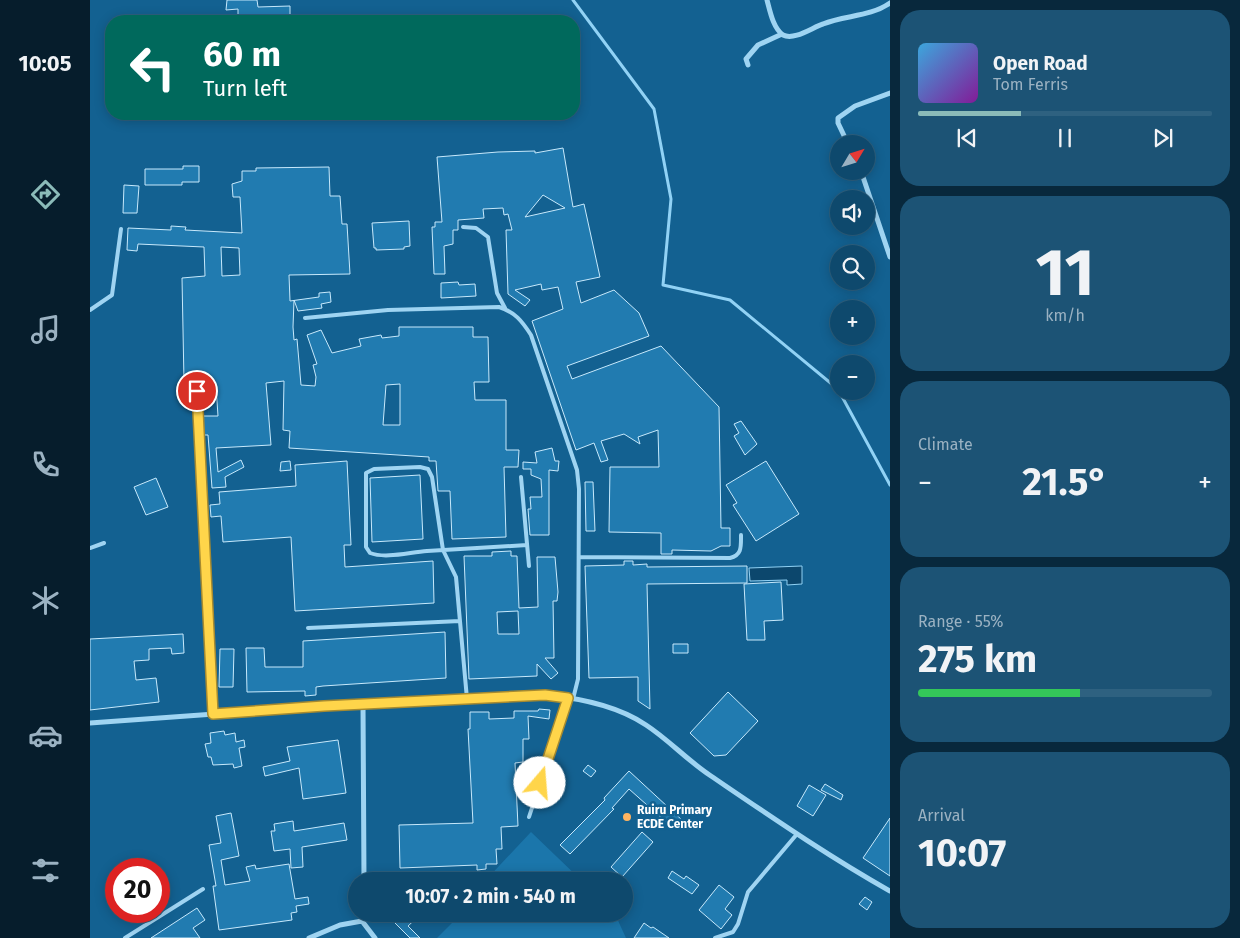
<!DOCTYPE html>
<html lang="en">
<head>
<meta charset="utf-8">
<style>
	body { margin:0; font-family:"Fira Sans",sans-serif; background:#1c5375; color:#f1f3f6; height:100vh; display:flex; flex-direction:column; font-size:19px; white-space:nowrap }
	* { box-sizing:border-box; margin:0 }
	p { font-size:16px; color:#9bb2c2 }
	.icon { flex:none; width:28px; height:28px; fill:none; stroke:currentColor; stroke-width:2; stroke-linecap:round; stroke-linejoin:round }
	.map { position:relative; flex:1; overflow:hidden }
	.panel { display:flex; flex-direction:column; gap:10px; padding:10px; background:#08283c; width:350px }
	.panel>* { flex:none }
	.guide { position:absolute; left:15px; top:15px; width:475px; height:105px; border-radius:20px; box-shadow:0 2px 12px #0003,0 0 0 1px #2e6180; background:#00695c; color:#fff; overflow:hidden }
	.needle { width:32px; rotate:52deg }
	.buttons { position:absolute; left:740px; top:135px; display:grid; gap:10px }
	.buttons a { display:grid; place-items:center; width:45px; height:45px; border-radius:50%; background:#0e496d; box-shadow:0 2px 12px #0003,0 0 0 1px #2e6180; font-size:25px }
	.speed { position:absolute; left:15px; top:858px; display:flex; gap:10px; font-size:25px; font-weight:700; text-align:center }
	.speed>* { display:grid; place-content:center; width:65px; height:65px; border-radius:50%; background:#0e496d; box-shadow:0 2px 12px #0003,0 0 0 1px #2e6180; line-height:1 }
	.speed .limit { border:8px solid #d22; background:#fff; color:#111 }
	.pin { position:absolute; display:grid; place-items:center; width:42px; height:42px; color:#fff; margin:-21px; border:2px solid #fff; border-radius:50%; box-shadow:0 1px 5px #0007 }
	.me { position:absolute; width:55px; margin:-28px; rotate:18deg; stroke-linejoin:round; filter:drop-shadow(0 0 4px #0008) }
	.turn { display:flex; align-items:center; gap:18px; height:105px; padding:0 15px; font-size:22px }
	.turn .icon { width:65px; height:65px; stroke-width:2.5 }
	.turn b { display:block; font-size:35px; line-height:42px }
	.big { font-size:38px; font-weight:700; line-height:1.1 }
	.panel .card { flex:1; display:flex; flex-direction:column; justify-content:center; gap:8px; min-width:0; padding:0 18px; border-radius:20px; background:#1c5375 }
	.panel .dial { align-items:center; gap:0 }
	.dial b { font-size:65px; line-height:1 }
	.song { display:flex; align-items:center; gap:15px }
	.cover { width:60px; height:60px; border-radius:8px; background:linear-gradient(135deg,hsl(200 70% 55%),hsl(290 70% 35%)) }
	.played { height:5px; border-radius:2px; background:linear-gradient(90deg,#8bbbb9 35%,#2e6180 35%) }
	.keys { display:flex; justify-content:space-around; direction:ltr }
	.heat { display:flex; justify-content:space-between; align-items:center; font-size:28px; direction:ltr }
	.charge { height:8px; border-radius:4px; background:linear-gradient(90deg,#34c759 55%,#2e6180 0) }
	.trip { position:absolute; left:258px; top:872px; width:285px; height:50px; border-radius:25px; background:#0e496d; box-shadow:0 2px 12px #0003,0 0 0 1px #2e6180; font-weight:700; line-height:50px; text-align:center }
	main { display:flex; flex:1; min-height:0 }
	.menu { display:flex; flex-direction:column; width:90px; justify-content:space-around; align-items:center; background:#061d2c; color:#9bb2c2 }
	.menu .icon { width:35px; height:35px }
	.menu .on { color:#8bbbb9 }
	.menu b { font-size:22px; color:#f1f3f6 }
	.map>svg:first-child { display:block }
</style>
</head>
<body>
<main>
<nav class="menu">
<b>10:05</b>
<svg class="icon on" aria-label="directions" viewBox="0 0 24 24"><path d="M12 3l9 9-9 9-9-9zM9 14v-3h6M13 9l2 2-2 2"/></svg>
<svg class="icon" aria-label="music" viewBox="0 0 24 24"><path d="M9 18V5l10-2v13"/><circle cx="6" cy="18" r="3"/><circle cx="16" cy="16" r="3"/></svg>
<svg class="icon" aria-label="phone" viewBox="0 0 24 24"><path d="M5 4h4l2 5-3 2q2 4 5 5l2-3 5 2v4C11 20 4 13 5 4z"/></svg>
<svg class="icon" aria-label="climate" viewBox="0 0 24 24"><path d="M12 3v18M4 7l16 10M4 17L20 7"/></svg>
<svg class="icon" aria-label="car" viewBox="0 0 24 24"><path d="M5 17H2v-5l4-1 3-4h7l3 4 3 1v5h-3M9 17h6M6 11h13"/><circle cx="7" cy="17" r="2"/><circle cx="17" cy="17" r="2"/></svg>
<svg class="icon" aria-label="filters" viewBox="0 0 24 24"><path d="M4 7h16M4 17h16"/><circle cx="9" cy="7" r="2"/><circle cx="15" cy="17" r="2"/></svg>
</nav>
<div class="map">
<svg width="800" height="938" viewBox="0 0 800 938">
	<rect width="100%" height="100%" fill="#136191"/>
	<path fill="#1b76ab" d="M441,832L492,881H395Z
		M371,914H525L536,938H347Z"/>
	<path fill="#0c476d" stroke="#91d2f5" d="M712,566V584L697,585V580L660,581L659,568Z"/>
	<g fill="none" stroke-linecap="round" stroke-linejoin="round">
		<path stroke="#91d2f5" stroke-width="3" d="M483,0L564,109L581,199L573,285L640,300L749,390
			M749,391L800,485"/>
	</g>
	<path fill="#217bb0" stroke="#c7e9fc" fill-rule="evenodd" d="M137,0H167L168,7L200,6V21H148V9L136,10Z
		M473,148L483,207L494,204L510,277L486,282L491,303L524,290L549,313L559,336L477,366L482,379L571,346L629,407L631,528H640V546H631L621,551L582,550V554H571V533L519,532L520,467H569L568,430L548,437L550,444L534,434L511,441L518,460L511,462L504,443L486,450L442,321L473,309L468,287L452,290L451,284L425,290L440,300L435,306L418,294L416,230H422L418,214L414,215L413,208L393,209L394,218L368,220V230H363V244L354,246L355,274H344L342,227H345V222H352L347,157L408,152L445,151V153ZM453,195L475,208L435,217Z
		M93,166H109V182H92V185H55V169H93Z
		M239,167L240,196H250L252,224H257L260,274L199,275L200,301L229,297V293L240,292L241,302L231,304L232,308L208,311L204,300L203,327L204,340L207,339L211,385L225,386L226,377L223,365L227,364L217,335L231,330L242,353L271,346L269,339L291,335L292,338L309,336V327H383V337H398L399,382H384L385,400H416V450H429L428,467H414L416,537L362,539L360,491H348L346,461H339V457L199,448L200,431L193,430L194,381L176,383L181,445L126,448L128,472L151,460L154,467L135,477L136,487L122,488L118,435H113L112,416H128L126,386L125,384H119V381L94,382L92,278L115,276L114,247L48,244L47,251L37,250L38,228L81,230V226L96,227L95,230L152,233L150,197H143L142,184L152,181V171H166V168ZM131,247L149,248L150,275L132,276ZM310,384V425H293L296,385Z
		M34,185L49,186L47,213H33Z
		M319,221L320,246L314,247V249L286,250V248H284L282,223Z
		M368,282L369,285L385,284L386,296L351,298V283Z
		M651,421L667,444L655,455L644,436L649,433L644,424Z
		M462,448L465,461H469L468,471L459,470V535H440L438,509H441L440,497H452L451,479L441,475V469H433V462L447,463L445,452Z
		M200,461L201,470L190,471L191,462Z
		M257,461L261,545H254L255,567L343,561L344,603L205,611L201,537L133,542L131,516L121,517L120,505L130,504L129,492L206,486L205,465Z
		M676,461L709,514L666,541L643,505L647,503L636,485Z
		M330,475L333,539L282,542L280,478Z
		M66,478L78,507L56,515L44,487Z
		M495,482H503L505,531H496Z
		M421,551V556H427L429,608L448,607L447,557H465L468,592L467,601H463L464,658H455L468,673L461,679L447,664V676L379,679L374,556H402V552ZM428,611L429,634H408L407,612Z
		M534,561H543V565L557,564V567L657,566V583L557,584L560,709L548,701V677L499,678L495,566L534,565Z
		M691,582L693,620L674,621L675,640H657L654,584Z
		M355,632L356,678L233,686L226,687V695L215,696V691L157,692L156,648H174L175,667H213V641Z
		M93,634L94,653L82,654L81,648L59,649V660L44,661L46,680L66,678L69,702L0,710V639Z
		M583,644H598V653H583Z
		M130,649H144L143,687H129Z
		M638,692L668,721L636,755L624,756L600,733Z
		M449,709L460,710L459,719L438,716L439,739H433V762L425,763L428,826L411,827L412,849H406L407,864H396V869L387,870V865L310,868L309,825L383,823L378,729H380V712H399V719L424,718V711H448Z
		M134,731L135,735L145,733L146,742L154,740L155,747L149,748L152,766L144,768L143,764L123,765L121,757H118L115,744L121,743L120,733Z
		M248,740L256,793L213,799L209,768L175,776L173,767L200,761L197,747Z
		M498,765L506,771L501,777L493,771Z
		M539,771L592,820L584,829L539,789L522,808L524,809L480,854L470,845L515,800L514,798Z
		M735,784L753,795L751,800L731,790Z
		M719,785L736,795L723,816L707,806Z
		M141,813L149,856L131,860L135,885L160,881L156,867L165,865L166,869L199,864L205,899L218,897L219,904L206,906L207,912L201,913L202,920L129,930L123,886H126L119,845L131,843L126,816Z
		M800,818V876L773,858Z
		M203,821L204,831L254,823L257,840L212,847L213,867L201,868L200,849L184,851L181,831H185L184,824Z
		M552,832L563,842L532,877L521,867Z
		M582,871L594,879L596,876L609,885L602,894L578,878Z
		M629,885L644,897L635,909L642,915L631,929L609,910Z
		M775,897L782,902L777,910L769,904Z
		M107,908L115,920L103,928L110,938H61Z
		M308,914H331L318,926L330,938H320L302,920Z
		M554,923L561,928L563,927L579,938H544Z"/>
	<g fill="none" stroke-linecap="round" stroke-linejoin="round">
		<path stroke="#9fd4f2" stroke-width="4" d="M373,227L386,228L398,237L407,293L415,308
			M0,310L22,295L31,229
			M215,318L298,310L409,307C425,312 432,321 441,335L487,470L489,489L488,679L483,699
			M107,391L123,714
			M431,477L439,566
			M0,548L14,543
			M489,557L640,558C652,555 651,547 651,535
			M218,628L370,621
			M377,699L366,577L353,550L342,477L338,469L330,467L284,469L276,473V547L280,553C296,559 320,552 337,551C370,549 404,547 437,545
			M439,817L478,698
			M35,938L113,889
			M625,938L643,932L648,924L658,892L707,834"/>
		<path stroke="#9fd4f2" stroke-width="5" d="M677,0C680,11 683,28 693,35C704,41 723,27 733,24C755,15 780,17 800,3
			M658,65L656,59L668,45L692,34
			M758,144L748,123V118L765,106L800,93
			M771,171L800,257
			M273,704L274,881
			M0,723L234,706L455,695C488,698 528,706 556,725C579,740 598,761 621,776C680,816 738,856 800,891
			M219,938L250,925L272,921L285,938"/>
	</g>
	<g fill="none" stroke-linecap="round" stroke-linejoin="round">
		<g stroke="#a68a30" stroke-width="12">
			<path id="route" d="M107,391L123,714L234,706L455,695L478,698L450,783"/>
		</g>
		<use href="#route" stroke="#ffd54a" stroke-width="9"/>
	</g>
	<circle fill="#ffb460" stroke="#136191" stroke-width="2" cx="537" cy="817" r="5"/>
	<g text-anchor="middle" stroke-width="5" stroke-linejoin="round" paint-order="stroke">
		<g font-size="12" font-weight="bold" fill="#fff" stroke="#136191" text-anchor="start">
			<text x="547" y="814">Ruiru Primary<tspan x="547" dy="14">ECDE Center</tspan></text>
		</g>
	</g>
</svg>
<div class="buttons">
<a><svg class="needle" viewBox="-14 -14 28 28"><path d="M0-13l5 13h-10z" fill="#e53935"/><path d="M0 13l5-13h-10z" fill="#9bb2c2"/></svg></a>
<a><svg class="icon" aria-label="sound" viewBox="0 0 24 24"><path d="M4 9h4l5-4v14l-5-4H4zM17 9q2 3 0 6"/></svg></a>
<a><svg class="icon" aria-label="search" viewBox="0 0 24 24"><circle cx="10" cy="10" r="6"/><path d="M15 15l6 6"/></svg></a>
<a>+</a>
<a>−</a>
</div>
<div class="speed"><div class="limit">20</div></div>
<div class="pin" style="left:107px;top:391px;background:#d93025"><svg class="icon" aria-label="arrive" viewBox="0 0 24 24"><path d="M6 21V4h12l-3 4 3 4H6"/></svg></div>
<svg class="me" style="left:450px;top:783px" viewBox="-20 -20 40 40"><circle r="19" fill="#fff"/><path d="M0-13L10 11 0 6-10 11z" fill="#ffd54a"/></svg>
<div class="trip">10:07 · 2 min · 540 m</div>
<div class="guide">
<div class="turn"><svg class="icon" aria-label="left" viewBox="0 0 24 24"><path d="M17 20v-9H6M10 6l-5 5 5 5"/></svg><div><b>60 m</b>Turn left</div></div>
</div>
</div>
<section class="panel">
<div class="card">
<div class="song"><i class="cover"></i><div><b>Open Road</b><p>Tom Ferris</p></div></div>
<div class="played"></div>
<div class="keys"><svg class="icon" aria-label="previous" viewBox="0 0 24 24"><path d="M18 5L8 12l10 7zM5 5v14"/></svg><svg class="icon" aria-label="pause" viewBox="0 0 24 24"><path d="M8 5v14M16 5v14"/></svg><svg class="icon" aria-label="next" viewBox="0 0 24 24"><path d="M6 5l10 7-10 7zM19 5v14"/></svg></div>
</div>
<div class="card dial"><b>11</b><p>km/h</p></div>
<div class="card"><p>Climate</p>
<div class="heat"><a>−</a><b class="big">21.5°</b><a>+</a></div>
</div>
<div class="card"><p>Range · 55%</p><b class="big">275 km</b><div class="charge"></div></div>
<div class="card"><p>Arrival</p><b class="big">10:07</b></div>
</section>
</main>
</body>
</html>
